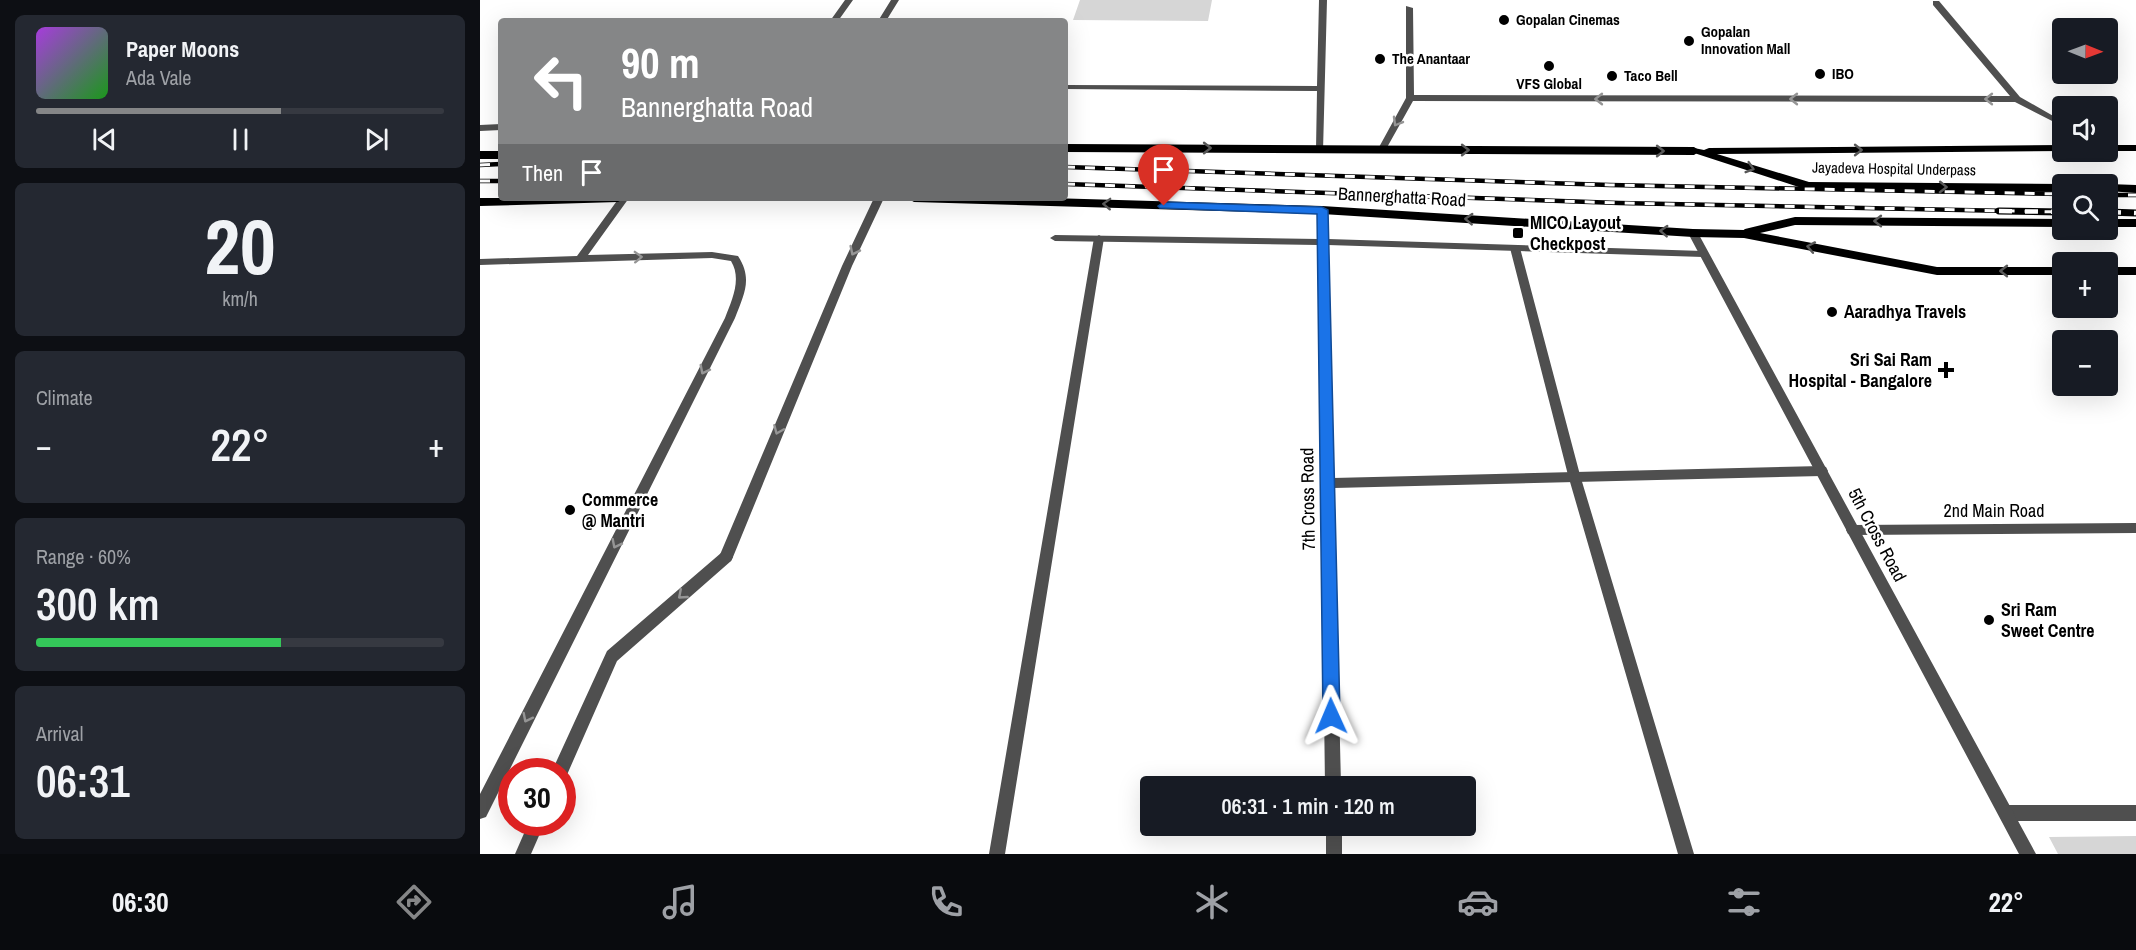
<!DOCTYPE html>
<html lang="en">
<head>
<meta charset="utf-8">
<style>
	body { margin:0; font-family:"Archivo Narrow",sans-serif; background:#242831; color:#f1f3f6; height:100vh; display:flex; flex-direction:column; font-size:22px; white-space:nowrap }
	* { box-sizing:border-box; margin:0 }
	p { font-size:20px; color:#9ea1a6 }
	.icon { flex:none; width:33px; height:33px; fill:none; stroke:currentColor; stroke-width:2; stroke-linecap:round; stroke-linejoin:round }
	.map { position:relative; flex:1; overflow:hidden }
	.details { display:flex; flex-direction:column; gap:15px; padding:15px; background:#0d0f14; width:480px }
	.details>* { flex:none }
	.guide { position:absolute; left:18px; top:18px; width:570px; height:183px; border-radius:6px; box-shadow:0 6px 24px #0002; background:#858687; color:#fff; overflow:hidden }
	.needle { width:39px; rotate:91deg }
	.buttons { position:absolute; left:1572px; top:18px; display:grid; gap:12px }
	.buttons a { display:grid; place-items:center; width:66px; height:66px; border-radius:6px; background:#171b24; box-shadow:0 6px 24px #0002; font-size:30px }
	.speed { position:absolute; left:18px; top:758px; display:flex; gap:12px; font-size:30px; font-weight:700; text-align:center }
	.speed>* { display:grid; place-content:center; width:78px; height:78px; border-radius:50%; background:#171b24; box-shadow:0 6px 24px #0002; line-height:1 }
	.speed .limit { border:9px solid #d22; background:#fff; color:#111 }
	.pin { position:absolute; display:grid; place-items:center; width:51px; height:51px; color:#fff; margin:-62px -26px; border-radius:50% 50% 50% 0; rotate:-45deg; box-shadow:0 0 6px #0007 }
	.pin .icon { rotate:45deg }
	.me { position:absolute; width:66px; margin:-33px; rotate:359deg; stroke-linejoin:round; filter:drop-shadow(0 0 4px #0008) }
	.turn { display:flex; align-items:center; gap:21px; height:126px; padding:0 24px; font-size:27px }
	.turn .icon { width:78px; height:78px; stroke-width:2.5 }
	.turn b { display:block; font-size:42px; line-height:51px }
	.then { display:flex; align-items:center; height:57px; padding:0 24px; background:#0003; gap:12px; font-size:22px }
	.big { font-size:45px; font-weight:600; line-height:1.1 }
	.details .widget { flex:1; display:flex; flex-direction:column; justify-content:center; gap:9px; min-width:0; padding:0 21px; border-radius:9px; background:#242831 }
	.details .dial { align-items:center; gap:0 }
	.dial b { font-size:78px; line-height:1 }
	.song { display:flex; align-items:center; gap:18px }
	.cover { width:72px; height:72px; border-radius:9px; background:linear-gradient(135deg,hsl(280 70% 55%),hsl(120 70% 35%)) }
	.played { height:6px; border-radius:3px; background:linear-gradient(90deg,#858687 60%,#363941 60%) }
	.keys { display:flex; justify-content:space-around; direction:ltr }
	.heat { display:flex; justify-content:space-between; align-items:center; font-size:33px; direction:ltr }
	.charge { height:9px; border-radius:4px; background:linear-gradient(90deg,#34c759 60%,#363941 0) }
	.trip { position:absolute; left:660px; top:776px; width:336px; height:60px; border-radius:6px; background:#171b24; box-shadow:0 6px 24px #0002; font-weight:600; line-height:60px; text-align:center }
	.menu { display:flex; height:96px; justify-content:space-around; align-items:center; background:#090b0e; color:#9ea1a6 }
	.menu .icon { width:42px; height:42px }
	.menu .current { color:#858687 }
	.menu b { font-size:27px; color:#f1f3f6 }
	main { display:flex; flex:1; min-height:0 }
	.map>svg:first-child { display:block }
</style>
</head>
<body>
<main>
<section class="details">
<div class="widget">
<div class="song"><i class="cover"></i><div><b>Paper Moons</b><p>Ada Vale</p></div></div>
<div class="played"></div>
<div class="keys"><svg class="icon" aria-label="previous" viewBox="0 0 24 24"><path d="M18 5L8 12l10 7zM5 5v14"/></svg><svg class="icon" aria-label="pause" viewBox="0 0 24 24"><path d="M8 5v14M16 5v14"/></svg><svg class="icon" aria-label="next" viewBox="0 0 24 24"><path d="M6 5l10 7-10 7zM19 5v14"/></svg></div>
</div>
<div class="widget dial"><b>20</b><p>km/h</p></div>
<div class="widget"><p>Climate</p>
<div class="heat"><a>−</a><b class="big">22°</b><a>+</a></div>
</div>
<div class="widget"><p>Range · 60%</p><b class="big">300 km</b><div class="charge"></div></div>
<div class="widget"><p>Arrival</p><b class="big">06:31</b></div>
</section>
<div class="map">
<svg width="1656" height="854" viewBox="0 0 1656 854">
	<rect width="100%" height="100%" fill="#fff"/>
	<path fill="#d6d6d6" d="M600,0H732L728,21L593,20Z
		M1656,836V854H1578L1569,837Z"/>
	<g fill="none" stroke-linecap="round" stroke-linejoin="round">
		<path fill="#4f4f4f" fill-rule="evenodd" d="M1453,1H1459L1540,97L1582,121V126L1535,102L933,101L905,151H899L898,149L926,98V6L933,8L934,95L1530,96L1453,5Z
			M139,198H149L108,255L232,252L258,256C273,279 264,294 255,318L6,817L0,819V794L245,318C252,300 262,279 251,261L232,258L0,265V259L97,256Z
			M619,235L624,238L525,854H509L614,238Z
			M1035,245L1040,248L1100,475L1214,854H1198L1088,475L1030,248Z
			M246,551L251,553L253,557L251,561L137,661L86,777L82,778V771H72L127,651L241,553Z
			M49,822H65L51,854H35Z"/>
		<path fill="#4f4f4f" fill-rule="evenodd" d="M411,0H419L406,21H398Z
			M839,0H847L843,151H837L836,149L837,91L585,89V85L837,86Z
			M394,198H404L372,266L253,557L251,561L246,563L241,561L239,557L362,266Z
			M842,207L847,210L848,239L1223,251L1228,254L1223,257L848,245L853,478L1342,466L1346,467L1348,471L1346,475L1342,476L854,488L861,786H845L838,245L575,241L570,238L575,235L838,239L837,210Z
			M1656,523V533L1373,535L1368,534L1366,530L1368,526L1373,525Z
			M1528,805H1656V821H1528L1522,819L1520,813L1522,807Z
			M846,825H862V854H846Z"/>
		<path fill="#4f4f4f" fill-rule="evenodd" d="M365,0H373L358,21H350Z
			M21,124V130L0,131V125Z
			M1213,230L1218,233L1556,854H1539L1208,233Z"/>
		<path fill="#000" fill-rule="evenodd" d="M1582,145V151L1237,154L1329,182L1582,184V192L1328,190L1208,151L1214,148L1224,150L1229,148Z
			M1628,145H1656V151H1628Z
			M1628,184L1656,185V193L1628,191Z
			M1315,217L1582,219V227L1315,225L1280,233L1457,267H1582V275H1457L1264,238L1258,234L1265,229Z
			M1628,219H1656V227H1628Z
			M1628,267H1656V275H1628Z"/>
		<path fill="#000" fill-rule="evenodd" d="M585,144L1214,147L1220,151L1214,155L585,152Z
			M0,151H21V159H0Z
			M0,198H145L138,202L0,206Z
			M427,198H570L842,206L1213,229L1264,230L1271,234L1264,238L1213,237L842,214L434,202Z"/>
		<g stroke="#000" stroke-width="4.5">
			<path id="rail-far1" d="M0,165L21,164
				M585,167L1130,185L1582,194
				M0,181H21
				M585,184L1139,203L1582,212
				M1628,195H1656
				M1628,212H1634"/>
		</g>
		<g stroke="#000" stroke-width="7">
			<path id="rail" d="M1519,211L1582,212
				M1628,212L1656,213"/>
		</g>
		<use href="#rail-far1" stroke="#fff" stroke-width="3" stroke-dasharray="10" stroke-linecap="butt"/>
		<use href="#rail" stroke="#fff" stroke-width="4.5" stroke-dasharray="13" stroke-linecap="butt"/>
	</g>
	<defs><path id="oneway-chevron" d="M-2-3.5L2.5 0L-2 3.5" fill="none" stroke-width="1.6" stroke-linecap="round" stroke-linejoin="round" transform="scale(1.5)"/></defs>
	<g stroke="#959595">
		<use href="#oneway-chevron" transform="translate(1119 99) rotate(-180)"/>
		<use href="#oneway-chevron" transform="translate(1314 99) rotate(-180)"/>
		<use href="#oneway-chevron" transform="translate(1509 99) rotate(-180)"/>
		<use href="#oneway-chevron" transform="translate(917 122) rotate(120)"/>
		<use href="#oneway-chevron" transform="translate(374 251) rotate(116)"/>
		<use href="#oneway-chevron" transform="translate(158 257) rotate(-2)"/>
		<use href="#oneway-chevron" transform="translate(224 370) rotate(117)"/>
		<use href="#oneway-chevron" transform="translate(298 430) rotate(113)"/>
		<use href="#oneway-chevron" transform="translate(136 544) rotate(117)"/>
		<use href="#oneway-chevron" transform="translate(202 595) rotate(139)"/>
		<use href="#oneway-chevron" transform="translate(47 718) rotate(117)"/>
	</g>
	<g stroke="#595959">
		<use href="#oneway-chevron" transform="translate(727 148)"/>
		<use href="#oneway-chevron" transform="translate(985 150)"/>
		<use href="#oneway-chevron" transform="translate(1378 150)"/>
		<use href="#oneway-chevron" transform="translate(1180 151)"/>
		<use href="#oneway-chevron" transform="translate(1270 168) rotate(17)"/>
		<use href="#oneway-chevron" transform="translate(1463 187) rotate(1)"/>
		<use href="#oneway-chevron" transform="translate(627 204) rotate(-178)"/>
		<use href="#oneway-chevron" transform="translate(989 219) rotate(-177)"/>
		<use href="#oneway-chevron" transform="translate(1398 221) rotate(-180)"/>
		<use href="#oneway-chevron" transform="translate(1184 231) rotate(-177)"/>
		<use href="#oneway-chevron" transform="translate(1331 247) rotate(-169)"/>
		<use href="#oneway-chevron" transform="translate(1524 271) rotate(-180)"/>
	</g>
	<path fill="#1a73e8" stroke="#114b97" stroke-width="1.5" d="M684,202L842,207L848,210L860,716L857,722L851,724L845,722L843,716L837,214L680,208L678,206Z"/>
	<g fill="#000" stroke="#fff" stroke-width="2">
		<circle cx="1024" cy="20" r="6"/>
		<circle cx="1209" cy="41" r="6"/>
		<circle cx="900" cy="59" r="6"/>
		<circle cx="1069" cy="66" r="6"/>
		<circle cx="1340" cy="74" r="6"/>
		<circle cx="1132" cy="76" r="6"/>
		<rect x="1032" y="227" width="12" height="12" rx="3"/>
		<circle cx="1352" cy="312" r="6"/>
		<path d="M1463 361h6v6h6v6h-6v6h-6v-6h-6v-6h6z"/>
		<circle cx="90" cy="510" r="6"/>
		<circle cx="1509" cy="620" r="6"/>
	</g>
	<g text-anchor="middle" stroke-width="5" stroke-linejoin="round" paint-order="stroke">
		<g font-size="15" font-weight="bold" fill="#000" stroke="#fff" text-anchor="start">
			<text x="1036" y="25">Gopalan Cinemas</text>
			<text x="1221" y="37">Gopalan<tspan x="1221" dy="17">Innovation Mall</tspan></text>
			<text x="912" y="64">The Anantaar</text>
			<text x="1352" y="79">IBO</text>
			<text x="1144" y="81">Taco Bell</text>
			<text x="1069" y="89" text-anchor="middle">VFS Global</text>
		</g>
		<g font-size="15" fill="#000" stroke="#fff">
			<text transform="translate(1414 169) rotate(1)" y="5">Jayadeva Hospital Underpass</text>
		</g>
		<g font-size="18" fill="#000" stroke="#fff">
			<text transform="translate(922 197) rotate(3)" y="6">Bannerghatta Road</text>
			<text transform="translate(828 499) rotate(-91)" y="6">7th Cross Road</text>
			<text x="1514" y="517">2nd Main Road</text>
			<text transform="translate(1397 535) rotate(62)" y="6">5th Cross Road</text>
		</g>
		<g font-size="18" font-weight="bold" fill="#000" stroke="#fff" text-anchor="start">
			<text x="1050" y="229">MICO Layout<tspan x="1050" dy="21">Checkpost</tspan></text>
			<text x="1364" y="318">Aaradhya Travels</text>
			<text x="1452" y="366" text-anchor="end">Sri Sai Ram<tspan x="1452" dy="21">Hospital - Bangalore</tspan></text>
			<text x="102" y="506">Commerce<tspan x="102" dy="21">@ Mantri</tspan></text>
			<text x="1521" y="616">Sri Ram<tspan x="1521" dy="21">Sweet Centre</tspan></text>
		</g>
	</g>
</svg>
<div class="buttons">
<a><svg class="needle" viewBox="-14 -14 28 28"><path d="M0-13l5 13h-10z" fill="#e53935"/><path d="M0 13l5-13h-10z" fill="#9ea1a6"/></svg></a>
<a><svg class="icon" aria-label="sound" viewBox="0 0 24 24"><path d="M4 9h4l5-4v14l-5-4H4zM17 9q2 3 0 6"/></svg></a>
<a><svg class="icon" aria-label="search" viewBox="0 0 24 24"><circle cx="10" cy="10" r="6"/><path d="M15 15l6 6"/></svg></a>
<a>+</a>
<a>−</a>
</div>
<div class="speed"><div class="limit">30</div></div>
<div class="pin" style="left:684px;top:206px;background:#d93025"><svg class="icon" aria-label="arrive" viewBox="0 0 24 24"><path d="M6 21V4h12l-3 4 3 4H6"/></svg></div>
<svg class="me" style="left:851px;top:716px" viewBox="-20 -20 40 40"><path d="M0-17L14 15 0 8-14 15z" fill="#1a73e8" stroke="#fff" stroke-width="4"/></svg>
<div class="trip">06:31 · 1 min · 120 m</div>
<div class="guide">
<div class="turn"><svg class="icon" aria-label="left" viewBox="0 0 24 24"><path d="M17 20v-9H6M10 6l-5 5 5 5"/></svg><div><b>90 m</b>Bannerghatta Road</div></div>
<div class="then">Then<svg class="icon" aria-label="arrive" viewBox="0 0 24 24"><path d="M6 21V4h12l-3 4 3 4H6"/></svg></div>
</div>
</div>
</main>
<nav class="menu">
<b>06:30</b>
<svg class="icon current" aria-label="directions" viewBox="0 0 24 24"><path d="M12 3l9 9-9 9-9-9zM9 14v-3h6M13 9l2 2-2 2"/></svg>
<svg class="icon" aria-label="music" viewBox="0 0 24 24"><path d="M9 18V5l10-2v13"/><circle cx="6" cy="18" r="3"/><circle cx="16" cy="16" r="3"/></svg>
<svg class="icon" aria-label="phone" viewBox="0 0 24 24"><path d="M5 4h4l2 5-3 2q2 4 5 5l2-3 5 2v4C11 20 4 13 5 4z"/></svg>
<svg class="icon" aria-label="climate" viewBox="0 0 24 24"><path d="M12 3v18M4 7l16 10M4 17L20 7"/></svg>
<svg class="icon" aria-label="car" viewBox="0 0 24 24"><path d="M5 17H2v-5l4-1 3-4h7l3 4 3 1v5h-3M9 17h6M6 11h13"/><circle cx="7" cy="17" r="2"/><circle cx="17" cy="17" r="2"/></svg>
<svg class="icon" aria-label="filters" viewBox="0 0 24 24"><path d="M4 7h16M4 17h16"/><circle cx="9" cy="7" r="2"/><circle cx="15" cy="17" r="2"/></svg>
<b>22°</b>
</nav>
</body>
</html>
